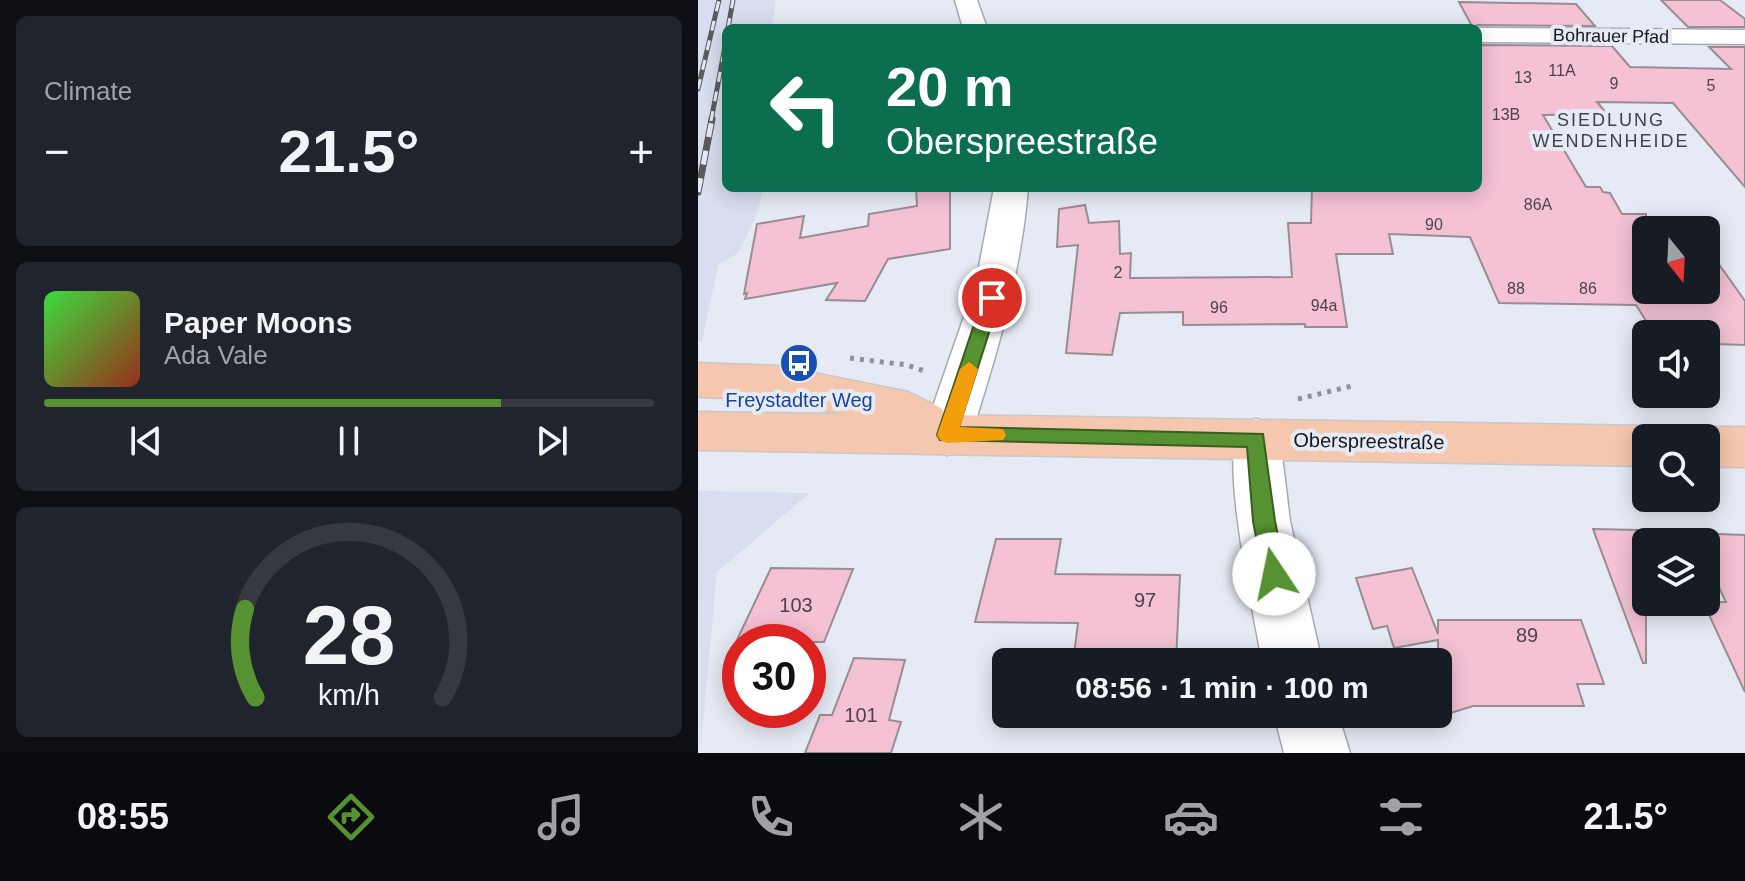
<!DOCTYPE html>
<html lang="en">
<head>
<meta charset="utf-8">
<style>
	body { margin:0; font-family:Helvetica,sans-serif; background:#20242c; color:#f1f3f6; height:100vh; display:flex; flex-direction:column; font-size:30px; white-space:nowrap }
	* { box-sizing:border-box; margin:0 }
	p { font-size:26px; color:#9ea1a6 }
	.icon { flex:none; width:44px; height:44px; fill:none; stroke:currentColor; stroke-width:2; stroke-linecap:round; stroke-linejoin:round }
	.map { position:relative; flex:1; overflow:hidden }
	.sheet { display:flex; flex-direction:column; gap:16px; padding:16px; background:#0d0f14; width:698px }
	.sheet>* { flex:none }
	.banner { position:absolute; left:24px; top:24px; width:760px; height:168px; border-radius:12px; box-shadow:0 4px 20px #0003; background:#0b6e4f; color:#fff; overflow:hidden }
	.needle { width:52px; rotate:162deg }
	.controls { position:absolute; left:934px; top:216px; display:grid; gap:16px }
	.controls a { display:grid; place-items:center; width:88px; height:88px; border-radius:12px; background:#171b24; box-shadow:0 4px 20px #0003; font-size:40px }
	.speed { position:absolute; left:24px; top:624px; display:flex; gap:16px; font-size:40px; font-weight:700; text-align:center }
	.speed>* { display:grid; place-content:center; width:104px; height:104px; border-radius:50%; background:#171b24; box-shadow:0 4px 20px #0003; line-height:1 }
	.speed .limit { border:12px solid #d22; background:#fff; color:#111 }
	.pin { position:absolute; display:grid; place-items:center; width:68px; height:68px; color:#fff; margin:-34px; border:4px solid #fff; border-radius:50%; box-shadow:0 2px 8px #0007 }
	.me { position:absolute; width:88px; margin:-44px; rotate:349deg; stroke-linejoin:round; filter:drop-shadow(0 0 6px #0008) }
	.turn { display:flex; align-items:center; gap:28px; height:168px; padding:0 32px; font-size:36px }
	.turn .icon { width:104px; height:104px; stroke-width:2.5 }
	.turn b { display:block; font-size:56px; line-height:68px }
	.big { font-size:60px; font-weight:700; line-height:1.1 }
	.sheet .card { flex:1; display:flex; flex-direction:column; justify-content:center; gap:12px; min-width:0; padding:0 28px; border-radius:12px; background:#20242c }
	.sheet .dial { align-items:center; gap:0 }
	.dial svg { height:208px; overflow:visible; fill:none; stroke:#363941; stroke-width:7; stroke-linecap:round; text-anchor:middle }
	.dial text { fill:#f1f3f6; stroke:none }
	.song { display:flex; align-items:center; gap:24px }
	.cover { width:96px; height:96px; border-radius:12px; background:linear-gradient(135deg,hsl(120 70% 55%),hsl(10 70% 35%)) }
	.played { height:8px; border-radius:4px; background:linear-gradient(90deg,#569231 75%,#363941 75%) }
	.keys { display:flex; justify-content:space-around; direction:ltr }
	.heat { display:flex; justify-content:space-between; align-items:center; font-size:44px; direction:ltr }
	.trip { position:absolute; left:294px; top:648px; width:460px; height:80px; border-radius:12px; background:#171b24; box-shadow:0 4px 20px #0003; font-weight:700; line-height:80px; text-align:center }
	.dock { display:flex; height:128px; justify-content:space-around; align-items:center; background:#090b0e; color:#9ea1a6 }
	.dock .icon { width:56px; height:56px }
	.dock .on { color:#569231 }
	.dock b { font-size:36px; color:#f1f3f6 }
	main { display:flex; flex:1; min-height:0 }
	.map>svg:first-child { display:block }
</style>
</head>
<body>
<main>
<section class="sheet">
<div class="card"><p>Climate</p>
<div class="heat"><a>−</a><b class="big">21.5°</b><a>+</a></div>
</div>
<div class="card">
<div class="song"><i class="cover"></i><div><b>Paper Moons</b><p>Ada Vale</p></div></div>
<div class="played"></div>
<div class="keys"><svg class="icon" aria-label="previous" viewBox="0 0 24 24"><path d="M18 5L8 12l10 7zM5 5v14"/></svg><svg class="icon" aria-label="pause" viewBox="0 0 24 24"><path d="M8 5v14M16 5v14"/></svg><svg class="icon" aria-label="next" viewBox="0 0 24 24"><path d="M6 5l10 7-10 7zM19 5v14"/></svg></div>
</div>
<div class="card dial"><svg viewBox="0 0 100 80">
<path d="M14 69A42 42 0 1 1 86 69"/>
<path d="M14 69A42 42 0 0 1 10 35" stroke="#569231"/>
<text x="50" y="56" font-size="32" font-weight="700">28</text>
<text x="50" y="72" font-size="11">km/h</text>
</svg></div>
</section>
<div class="map">
<svg width="1047" height="753" viewBox="0 0 1047 753">
	<rect width="100%" height="100%" fill="#e6eaf4"/>
	<path fill="#d7deef" d="M0,0H78L74,28H28V188H66L57,219L40,253L20,265L4,342H0Z
		M0,491L112,493L19,572L2,753Z"/>
	<path fill="#f4c1d5" stroke="#988d91" stroke-width="2" d="M963,0H1022L1047,19V27H990Z
		M761,2L878,4L897,26L779,25L775,28Z
		M780,45L914,46L932,67L1033,69L1011,47H1047V187L975,103L899,102L909,114L845,115L888,187H902L905,192L912,193L924,214H948V290H1008V246L1047,301V345L1017,344L1004,324H950L938,305L801,303L772,237L691,234L695,254H638L649,327H607V324L485,325V312L422,313L414,355L368,353L380,245L359,247L361,209L387,205L391,223L421,221L422,254L433,253L432,278L594,277L590,223H613L614,188H780Z
		M218,188H252V249L190,259L167,301L128,300L139,283L47,299L49,293L46,294L59,224L106,216L102,238L170,226L171,214L219,206Z
		M895,529L942,530L948,543V663H945Z
		M995,533L1047,535V692L1005,602H1028L1008,560V542H999Z
		M298,539H363L357,574L482,575L478,662H375L380,623L277,622Z
		M73,568L155,569L126,642H38Z
		M714,568L740,634V620H883L906,684H879L886,706H775L740,717V640L696,648L689,626L675,629L658,578Z
		M156,658L207,660L191,720L203,722L193,753H107L122,715H134Z"/>
	<g fill="none" stroke-linecap="round" stroke-linejoin="round">
		<g stroke="#a5a9b2" stroke-width="3">
			<path id="minor" d="M257,0H279L289,28H265Z
				M779,28H780L1047,30V44L780,42Z
				M296,188H330C323,274 299,354 273,435L266,449L249,455L232,449L225,435L278,282Z
				M558,419L575,425L582,439L592,521L624,662H564C556,613 522,463 541,425Z
				M576,714H640L652,753H586Z"/>
		</g>
		<g stroke="#c8c8c9" stroke-width="3">
			<path id="major" d="M0,363L81,366L210,392L243,408L247,415L948,426L965,432L968,438H948V466L0,450V412L143,414L81,400L0,397Z
				M1008,427H1047V467H1008V438H988L991,433Z"/>
		</g>
		<path stroke="#8e9198" stroke-width="5" stroke-dasharray="4 6" stroke-linecap="butt" d="M152,358L209,365L229,372
			M600,399L658,385"/>
		<use href="#minor" fill="#fff" fill-rule="evenodd"/>
		<use href="#major" fill="#f5c7ae" fill-rule="evenodd"/>
		<g stroke="#595b61" stroke-width="5">
			<path id="rail-far1" d="M30,28L35,0
				M0,89L21,0
				M13,121L28,41"/>
		</g>
		<g stroke="#595b61" stroke-width="7">
			<path id="rail" d="M0,192L14,119"/>
		</g>
		<use href="#rail-far1" stroke="#e6eaf4" stroke-width="3" stroke-dasharray="10" stroke-linecap="butt"/>
		<use href="#rail" stroke="#e6eaf4" stroke-width="5" stroke-dasharray="14" stroke-linecap="butt"/>
	</g>
	<path fill="#569231" stroke="#385f20" stroke-width="2" d="M294,292L302,298L261,427L565,434L577,521L588,574L585,582L576,585L568,582L565,574L555,521L549,447L242,440L239,435L285,298Z"/>
	<path fill="#f59e0b" d="M271,362L280,369L262,427L305,429L308,435L305,440L249,443L242,440L239,435L262,369Z"/>
	<defs>
		<g id="bus-disc" transform="scale(2)"><circle r="9.5" fill="#1a4fb4" stroke="#e6eaf4"/><path d="M-5-6H5V4H4V6H2V4H-2V6H-4V4H-5ZM-3.5-4V0h7V-4ZM-3.5 1.2v1.5H-2V1.2ZM2 1.2v1.5H3.5V1.2Z" fill="#fff"/></g>
	</defs>
	<g fill-rule="evenodd">
		<use href="#bus-disc" x="101" y="363"/>
	</g>
	<g text-anchor="middle" stroke-width="8" stroke-linejoin="round" paint-order="stroke">
		<g font-size="16" fill="#4f434b">
			<text x="864" y="76">11A</text>
			<text x="825" y="83">13</text>
			<text x="916" y="89">9</text>
			<text x="1013" y="91">5</text>
			<text x="808" y="120">13B</text>
			<text x="840" y="210">86A</text>
			<text x="736" y="230">90</text>
			<text x="420" y="278">2</text>
			<text x="818" y="294">88</text>
			<text x="890" y="294">86</text>
			<text x="626" y="311">94a</text>
			<text x="521" y="313">96</text>
		</g>
		<g font-size="18" fill="#18191d" stroke="#e6eaf4">
			<text transform="translate(913 36) rotate(1)" y="6">Bohrauer Pfad</text>
		</g>
		<g font-size="18" letter-spacing="2" fill="#3e424a" stroke="#e6eaf4">
			<text x="913" y="126">SIEDLUNG<tspan x="913" dy="21">WENDENHEIDE</tspan></text>
		</g>
		<g font-size="20" fill="#164399" stroke="#e6eaf4">
			<text x="101" y="407">Freystadter Weg</text>
		</g>
		<g font-size="20" fill="#18191d" stroke="#e6eaf4">
			<text transform="translate(671 441) rotate(1)" y="7">Oberspreestraße</text>
		</g>
		<g font-size="20" fill="#4f434b">
			<text x="447" y="607">97</text>
			<text x="98" y="612">103</text>
			<text x="829" y="642">89</text>
			<text x="163" y="722">101</text>
		</g>
	</g>
</svg>
<div class="controls">
<a><svg class="needle" viewBox="-14 -14 28 28"><path d="M0-13l5 13h-10z" fill="#e53935"/><path d="M0 13l5-13h-10z" fill="#9ea1a6"/></svg></a>
<a><svg class="icon" aria-label="sound" viewBox="0 0 24 24"><path d="M4 9h4l5-4v14l-5-4H4zM17 9q2 3 0 6"/></svg></a>
<a><svg class="icon" aria-label="search" viewBox="0 0 24 24"><circle cx="10" cy="10" r="6"/><path d="M15 15l6 6"/></svg></a>
<a><svg class="icon" aria-label="layers" viewBox="0 0 24 24"><path d="M12 4l9 5-9 5-9-5zM3 14l9 5 9-5"/></svg></a>
</div>
<div class="speed"><div class="limit">30</div></div>
<div class="pin" style="left:294px;top:298px;background:#d93025"><svg class="icon" aria-label="arrive" viewBox="0 0 24 24"><path d="M6 21V4h12l-3 4 3 4H6"/></svg></div>
<svg class="me" style="left:576px;top:574px" viewBox="-20 -20 40 40"><circle r="19" fill="#fff"/><path d="M0-13L10 11 0 6-10 11z" fill="#569231"/></svg>
<div class="trip">08:56 · 1 min · 100 m</div>
<div class="banner">
<div class="turn"><svg class="icon" aria-label="left" viewBox="0 0 24 24"><path d="M17 20v-9H6M10 6l-5 5 5 5"/></svg><div><b>20 m</b>Oberspreestraße</div></div>
</div>
</div>
</main>
<nav class="dock">
<b>08:55</b>
<svg class="icon on" aria-label="directions" viewBox="0 0 24 24"><path d="M12 3l9 9-9 9-9-9zM9 14v-3h6M13 9l2 2-2 2"/></svg>
<svg class="icon" aria-label="music" viewBox="0 0 24 24"><path d="M9 18V5l10-2v13"/><circle cx="6" cy="18" r="3"/><circle cx="16" cy="16" r="3"/></svg>
<svg class="icon" aria-label="phone" viewBox="0 0 24 24"><path d="M5 4h4l2 5-3 2q2 4 5 5l2-3 5 2v4C11 20 4 13 5 4z"/></svg>
<svg class="icon" aria-label="climate" viewBox="0 0 24 24"><path d="M12 3v18M4 7l16 10M4 17L20 7"/></svg>
<svg class="icon" aria-label="car" viewBox="0 0 24 24"><path d="M5 17H2v-5l4-1 3-4h7l3 4 3 1v5h-3M9 17h6M6 11h13"/><circle cx="7" cy="17" r="2"/><circle cx="17" cy="17" r="2"/></svg>
<svg class="icon" aria-label="filters" viewBox="0 0 24 24"><path d="M4 7h16M4 17h16"/><circle cx="9" cy="7" r="2"/><circle cx="15" cy="17" r="2"/></svg>
<b>21.5°</b>
</nav>
</body>
</html>
